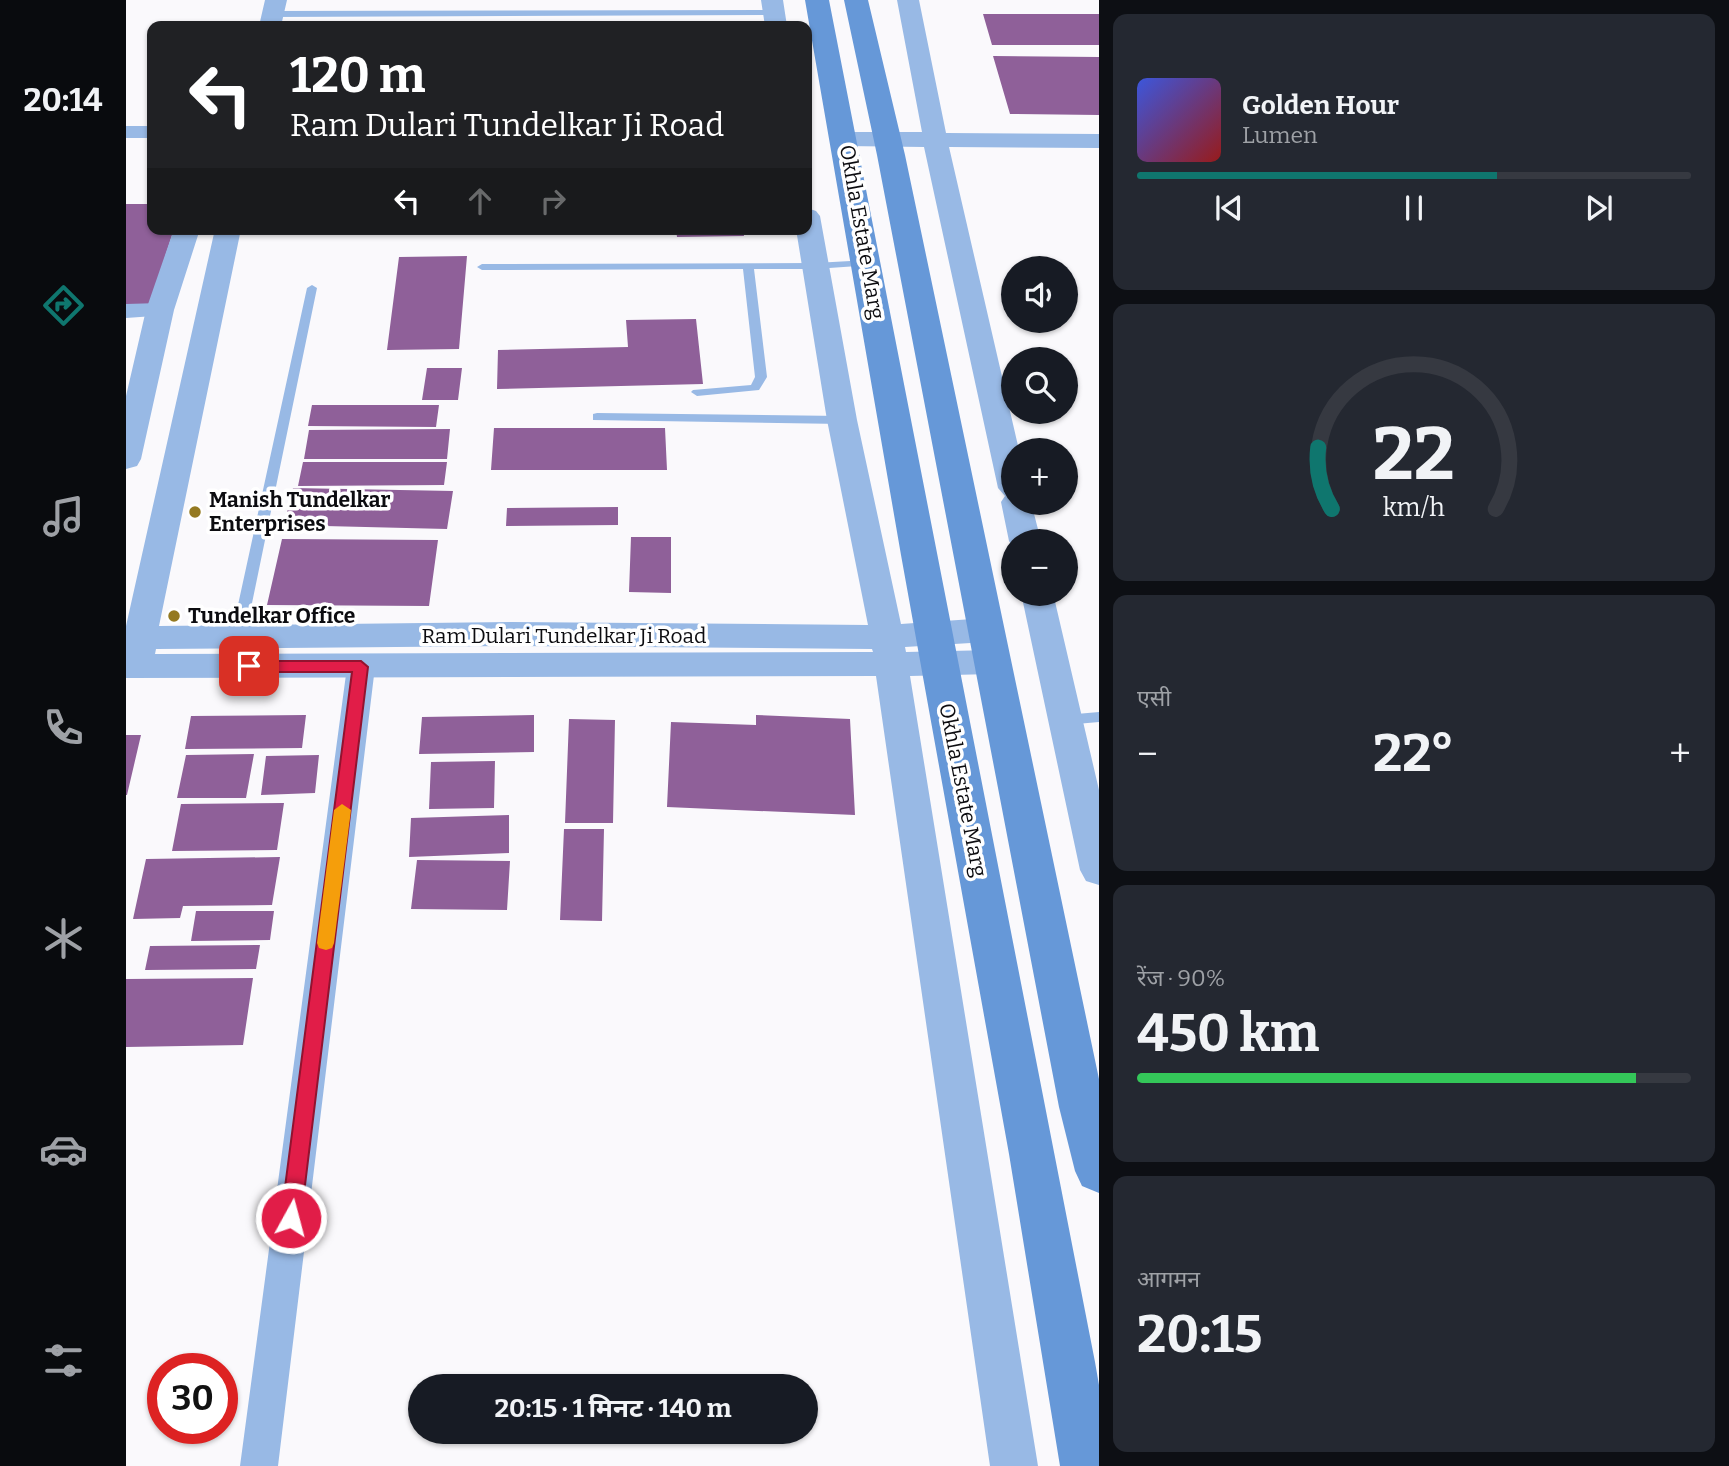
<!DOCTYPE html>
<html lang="hi">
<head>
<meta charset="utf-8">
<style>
	body { margin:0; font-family:Bitter,"Noto Sans Devanagari",serif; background:#242831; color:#f1f3f6; height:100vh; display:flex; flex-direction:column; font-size:26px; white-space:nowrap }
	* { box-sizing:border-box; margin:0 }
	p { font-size:23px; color:#9ea1a6 }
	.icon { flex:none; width:38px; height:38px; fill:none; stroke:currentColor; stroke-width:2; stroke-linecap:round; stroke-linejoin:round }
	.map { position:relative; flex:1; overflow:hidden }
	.sheet { display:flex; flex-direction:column; gap:14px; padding:14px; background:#0d0f14; width:630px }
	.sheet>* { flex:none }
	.hud { position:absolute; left:21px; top:21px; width:665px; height:214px; border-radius:14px; box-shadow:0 2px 5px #0004; background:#202124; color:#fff; overflow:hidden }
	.tools { position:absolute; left:875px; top:256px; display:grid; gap:14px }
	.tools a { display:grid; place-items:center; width:77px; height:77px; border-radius:50%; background:#171b24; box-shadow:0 2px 5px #0004; font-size:35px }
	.speed { position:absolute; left:21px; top:1353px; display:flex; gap:14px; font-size:35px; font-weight:700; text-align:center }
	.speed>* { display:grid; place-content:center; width:91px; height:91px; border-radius:50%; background:#171b24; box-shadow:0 2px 5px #0004; line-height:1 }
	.speed .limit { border:10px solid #d22; background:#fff; color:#111 }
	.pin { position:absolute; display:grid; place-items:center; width:60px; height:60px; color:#fff; margin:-30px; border-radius:14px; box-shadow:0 4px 10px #0006 }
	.me { position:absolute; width:77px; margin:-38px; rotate:7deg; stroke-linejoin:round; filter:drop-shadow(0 0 5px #0008) }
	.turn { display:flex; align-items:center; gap:24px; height:147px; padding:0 28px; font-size:32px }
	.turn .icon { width:91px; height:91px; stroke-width:2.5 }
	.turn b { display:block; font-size:49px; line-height:60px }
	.lanes { display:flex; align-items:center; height:66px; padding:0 28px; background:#0003; justify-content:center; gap:35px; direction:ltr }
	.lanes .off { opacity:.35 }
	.big { font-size:52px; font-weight:700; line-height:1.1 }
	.sheet .tile { flex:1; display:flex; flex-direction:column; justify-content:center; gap:10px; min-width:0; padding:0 24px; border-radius:14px; background:#242831 }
	.sheet .dial { align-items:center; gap:0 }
	.dial svg { height:182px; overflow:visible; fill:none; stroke:#363941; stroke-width:7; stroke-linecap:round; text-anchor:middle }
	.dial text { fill:#f1f3f6; stroke:none }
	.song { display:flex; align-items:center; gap:21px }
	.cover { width:84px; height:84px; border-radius:10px; background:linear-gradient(135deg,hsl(230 70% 55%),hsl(0 70% 35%)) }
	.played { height:7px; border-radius:4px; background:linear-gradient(90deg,#0f766e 65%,#363941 65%) }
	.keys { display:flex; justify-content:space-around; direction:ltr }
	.heat { display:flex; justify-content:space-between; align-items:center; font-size:38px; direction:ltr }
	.charge { height:10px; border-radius:5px; background:linear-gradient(90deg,#34c759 90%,#363941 0) }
	.trip { position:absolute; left:282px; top:1374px; width:410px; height:70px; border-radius:35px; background:#171b24; box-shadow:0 2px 5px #0004; font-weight:700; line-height:70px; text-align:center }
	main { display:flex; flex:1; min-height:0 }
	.menu { display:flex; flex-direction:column; width:126px; justify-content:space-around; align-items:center; background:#090b0e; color:#9ea1a6 }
	.menu .icon { width:49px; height:49px }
	.menu .selected { color:#0f766e }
	.menu b { font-size:32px; color:#f1f3f6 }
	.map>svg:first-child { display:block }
</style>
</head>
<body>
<main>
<nav class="menu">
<b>20:14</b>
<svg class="icon selected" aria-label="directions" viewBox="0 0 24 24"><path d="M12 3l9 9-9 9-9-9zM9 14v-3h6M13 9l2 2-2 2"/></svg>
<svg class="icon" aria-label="music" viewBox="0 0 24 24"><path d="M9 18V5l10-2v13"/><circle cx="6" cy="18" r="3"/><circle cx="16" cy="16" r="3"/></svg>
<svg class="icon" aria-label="phone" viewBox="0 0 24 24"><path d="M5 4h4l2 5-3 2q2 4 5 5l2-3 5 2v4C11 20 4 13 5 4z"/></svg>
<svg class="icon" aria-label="climate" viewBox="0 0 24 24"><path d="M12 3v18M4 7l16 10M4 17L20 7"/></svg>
<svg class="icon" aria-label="car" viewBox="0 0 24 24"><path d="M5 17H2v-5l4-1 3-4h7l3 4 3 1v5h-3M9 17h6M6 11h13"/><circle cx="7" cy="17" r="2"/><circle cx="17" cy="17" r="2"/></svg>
<svg class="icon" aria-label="filters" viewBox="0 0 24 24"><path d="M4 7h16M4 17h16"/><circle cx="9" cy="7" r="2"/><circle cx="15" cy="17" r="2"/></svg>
</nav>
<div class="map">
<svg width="973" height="1466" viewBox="0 0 973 1466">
	<rect width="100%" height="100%" fill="#faf9fc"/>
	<path fill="#8f6099" d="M857,14H973V45H866Z
		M867,56L973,57V115L884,114Z
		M0,204H26V229H48L24,304H0Z
		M550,229H617L618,236L551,237Z
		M341,256L333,349L261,350L273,257Z
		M570,319L577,384L371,389L372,350L502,347L500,320Z
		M301,368H336L332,400H296Z
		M186,405H313L310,427L182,426Z
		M368,428H539L541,470H365Z
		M324,429L321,459H178L183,430Z
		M177,462H321L318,485L172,486Z
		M167,488L327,491L321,529L158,525Z
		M492,507V525L380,526L381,508Z
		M505,537H545V593L503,592Z
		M156,539L312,540L303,606L141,605Z
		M180,715L176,748L59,749L65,716Z
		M408,715V752L293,754L296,717Z
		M630,715L724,719L729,815L541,807L545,722L630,725Z
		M443,719L489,720L487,823H439Z
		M0,735H15L1,795H0Z
		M128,754L120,798H51L60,755Z
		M193,755L189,793L135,795L140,756Z
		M369,761L368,808L303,809L305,762Z
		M158,803L151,850L46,851L55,804Z
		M383,815V853L283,857L285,818Z
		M438,829H478L476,921L434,920Z
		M154,857L146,905L57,906L54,918L7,919L20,859Z
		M291,860L384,861L381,910L285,909Z
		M70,911H148L144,940L65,941Z
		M134,945L130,969L19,970L24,946Z
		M127,978L117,1045L0,1047V979Z"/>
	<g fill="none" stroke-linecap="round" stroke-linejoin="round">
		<path fill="#98b9e5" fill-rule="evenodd" d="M648,10L651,11V15L147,17L143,14L147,11Z
			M742,260L746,261V265L689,269H628L641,377L633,390L571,396L565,392L567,390L625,385L629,377L617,269L356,270L351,267L356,264L689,263Z
			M186,285L191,288L119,637L112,642L105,637L181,288Z
			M471,413L716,416L722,420L716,424L467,420V414Z
			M973,712V722L939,725L932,720L939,715Z"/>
		<path fill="#98b9e5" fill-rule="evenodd" d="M0,126H26V138H0Z
			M34,303L42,305L45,310L42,315L0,318V304Z
			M235,657L245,660L249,667L152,1466H114L221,667L225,660Z"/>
		<path fill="#98b9e5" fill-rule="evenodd" d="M139,0H161L155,26H133Z
			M635,0H657L661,26H639Z
			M771,0H793L820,133L973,134V148L823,147L893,450H887V502H905L915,541H887V547L883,541L875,502L879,496L872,488L798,147L719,146L710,144L707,139L710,134L719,132H796Z
			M681,208L690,211L694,216L731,420L775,624L861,618L873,622L878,630L873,638L861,642L779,647L780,652L867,650L879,653L884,662L879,671L867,674L784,676L912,1466H864L750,676L0,678V626L89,229H115L33,626L386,622L742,625L701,420L670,229H681ZM386,646L746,649L747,652L29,654L30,649Z
			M48,229H74L48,310L15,459L11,466L0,469V396L20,310Z
			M895,593H927L973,790V885L960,881L954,870Z"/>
		<path fill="#6698d8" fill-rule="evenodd" d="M679,0H703L969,1362L973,1385V1466H934L883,1154L775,555Z
			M718,0H742L779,155L973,1079V1193L956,1186L949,1171L933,1107L751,155Z"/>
	</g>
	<path fill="#e11d48" stroke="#92132f" stroke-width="2" d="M123,661H235L242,667L175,1218L172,1225L165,1227L158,1225L155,1218L226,672H123L115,666Z"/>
	<path fill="#f59e0b" d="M216,804L225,810L208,943L206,948L200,950L193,948L191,943L208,810Z"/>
	<g fill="#947921" stroke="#fff" stroke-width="2.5">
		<circle cx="69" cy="512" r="7"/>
		<circle cx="48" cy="616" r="7"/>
	</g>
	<g text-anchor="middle" stroke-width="7" stroke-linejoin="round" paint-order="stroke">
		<g font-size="21" fill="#0c0c10" stroke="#fff">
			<text transform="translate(736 232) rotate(80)" y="7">Okhla Estate Marg</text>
			<text x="438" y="643">Ram Dulari Tundelkar Ji Road</text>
			<text transform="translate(837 790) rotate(79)" y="7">Okhla Estate Marg</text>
		</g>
		<g font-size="21" font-weight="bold" fill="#0c0c10" stroke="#fff" text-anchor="start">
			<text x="83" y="507">Manish Tundelkar<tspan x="83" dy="24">Enterprises</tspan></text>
			<text x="62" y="623">Tundelkar Office</text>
		</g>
	</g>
</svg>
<div class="tools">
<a><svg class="icon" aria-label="sound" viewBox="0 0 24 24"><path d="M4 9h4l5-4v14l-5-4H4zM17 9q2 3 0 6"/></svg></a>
<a><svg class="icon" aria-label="search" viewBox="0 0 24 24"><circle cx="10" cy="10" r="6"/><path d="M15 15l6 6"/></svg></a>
<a>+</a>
<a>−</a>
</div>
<div class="speed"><div class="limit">30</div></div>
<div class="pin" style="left:123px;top:666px;background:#d93025"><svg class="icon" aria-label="arrive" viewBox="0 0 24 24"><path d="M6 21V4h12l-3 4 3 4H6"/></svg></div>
<svg class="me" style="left:165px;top:1218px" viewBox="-20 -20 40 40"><circle r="17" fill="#e11d48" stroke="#fff" stroke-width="3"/><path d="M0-11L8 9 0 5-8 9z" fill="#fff"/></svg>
<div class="trip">20:15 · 1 मिनट · 140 m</div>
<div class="hud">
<div class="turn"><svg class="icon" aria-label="left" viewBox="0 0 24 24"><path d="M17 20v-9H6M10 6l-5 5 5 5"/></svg><div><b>120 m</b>Ram Dulari Tundelkar Ji Road</div></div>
<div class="lanes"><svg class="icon" aria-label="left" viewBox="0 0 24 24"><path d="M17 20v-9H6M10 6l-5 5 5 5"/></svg><svg class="icon off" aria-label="ahead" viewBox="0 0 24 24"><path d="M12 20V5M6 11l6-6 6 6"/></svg><svg class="icon off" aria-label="right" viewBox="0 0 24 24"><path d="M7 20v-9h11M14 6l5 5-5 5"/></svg></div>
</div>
</div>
<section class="sheet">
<div class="tile">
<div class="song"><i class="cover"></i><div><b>Golden Hour</b><p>Lumen</p></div></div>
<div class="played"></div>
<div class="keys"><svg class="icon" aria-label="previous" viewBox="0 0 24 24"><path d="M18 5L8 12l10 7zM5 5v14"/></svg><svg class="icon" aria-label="pause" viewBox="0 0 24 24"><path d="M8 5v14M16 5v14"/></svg><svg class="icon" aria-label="next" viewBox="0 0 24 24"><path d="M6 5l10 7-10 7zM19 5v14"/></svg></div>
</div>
<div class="tile dial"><svg viewBox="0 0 100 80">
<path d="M14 69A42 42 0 1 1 86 69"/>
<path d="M14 69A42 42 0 0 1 8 42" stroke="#0f766e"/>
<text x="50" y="56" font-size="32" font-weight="700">22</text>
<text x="50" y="72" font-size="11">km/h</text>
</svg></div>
<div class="tile"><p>एसी</p>
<div class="heat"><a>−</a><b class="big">22°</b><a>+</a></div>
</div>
<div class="tile"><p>रेंज · 90%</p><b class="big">450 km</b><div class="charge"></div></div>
<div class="tile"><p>आगमन</p><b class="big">20:15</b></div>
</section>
</main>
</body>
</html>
